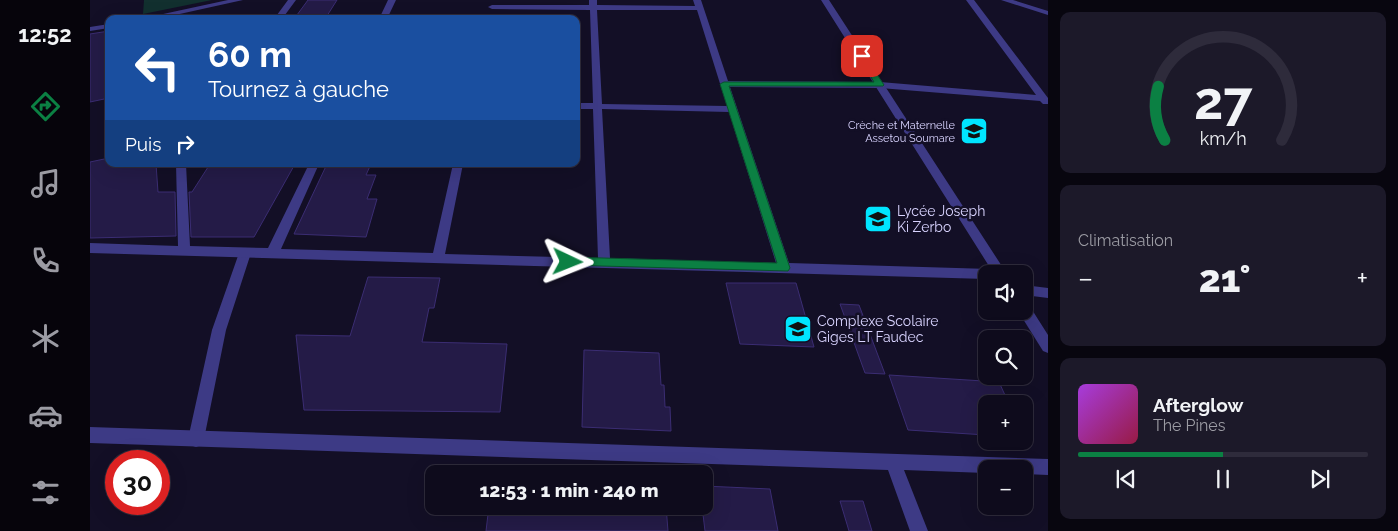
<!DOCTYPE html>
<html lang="fr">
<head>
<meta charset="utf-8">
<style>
	body { margin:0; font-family:Raleway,sans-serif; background:#1c1929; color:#f1f3f6; height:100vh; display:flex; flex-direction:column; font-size:19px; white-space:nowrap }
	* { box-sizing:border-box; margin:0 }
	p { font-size:16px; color:#9b9ba3 }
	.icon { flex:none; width:28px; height:28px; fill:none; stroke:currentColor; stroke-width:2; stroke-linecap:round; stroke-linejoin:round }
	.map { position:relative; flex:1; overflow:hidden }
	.sheet { display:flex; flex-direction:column; gap:12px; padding:12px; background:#08060f; width:350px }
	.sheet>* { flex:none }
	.guide { position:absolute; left:15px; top:15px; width:475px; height:152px; border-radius:10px; box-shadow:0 5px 20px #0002,0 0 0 1px #2e2b3b; background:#1a4fa0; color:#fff; overflow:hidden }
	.tools { position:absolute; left:888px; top:265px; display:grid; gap:10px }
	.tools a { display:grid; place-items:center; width:55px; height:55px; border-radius:10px; background:#0e0b1c; box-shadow:0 5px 20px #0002,0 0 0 1px #2e2b3b; font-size:25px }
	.speed { position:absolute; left:15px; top:450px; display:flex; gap:10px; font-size:25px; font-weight:700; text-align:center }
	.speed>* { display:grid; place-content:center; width:65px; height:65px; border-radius:50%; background:#0e0b1c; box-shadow:0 5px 20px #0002,0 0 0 1px #2e2b3b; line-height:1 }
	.speed .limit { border:8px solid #d22; background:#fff; color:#111 }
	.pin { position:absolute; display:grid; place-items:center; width:42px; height:42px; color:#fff; margin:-21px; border-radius:10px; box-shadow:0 2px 8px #0006 }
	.me { position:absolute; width:55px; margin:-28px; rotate:92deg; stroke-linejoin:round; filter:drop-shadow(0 0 4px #0008) }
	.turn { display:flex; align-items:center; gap:18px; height:105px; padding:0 20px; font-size:22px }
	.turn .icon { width:65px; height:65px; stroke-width:2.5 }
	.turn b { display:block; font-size:35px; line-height:42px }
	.then { display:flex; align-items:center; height:48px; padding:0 20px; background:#0003; gap:10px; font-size:19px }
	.big { font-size:38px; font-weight:800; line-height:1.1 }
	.sheet .tile { flex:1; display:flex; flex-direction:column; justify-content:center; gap:8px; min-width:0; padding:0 18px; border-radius:10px; background:#1c1929 }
	.sheet .dial { align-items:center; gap:0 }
	.dial svg { height:130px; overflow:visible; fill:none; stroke:#2e2b3b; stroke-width:7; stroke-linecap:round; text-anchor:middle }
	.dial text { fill:#f1f3f6; stroke:none }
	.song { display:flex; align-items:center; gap:15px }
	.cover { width:60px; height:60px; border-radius:8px; background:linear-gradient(135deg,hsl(280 70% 55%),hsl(340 70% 35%)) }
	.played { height:5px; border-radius:2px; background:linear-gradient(90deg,#0b8043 50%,#2e2b3b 50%) }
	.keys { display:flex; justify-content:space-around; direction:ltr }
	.heat { display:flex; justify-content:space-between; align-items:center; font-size:28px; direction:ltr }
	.trip { position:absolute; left:335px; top:465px; width:288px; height:50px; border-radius:10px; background:#0e0b1c; box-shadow:0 5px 20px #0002,0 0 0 1px #2e2b3b; font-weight:800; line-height:50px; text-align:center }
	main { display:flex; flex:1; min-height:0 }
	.tabs { display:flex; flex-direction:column; width:90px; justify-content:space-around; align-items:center; background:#06040b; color:#9b9ba3 }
	.tabs .icon { width:35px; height:35px }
	.tabs .current { color:#0b8043 }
	.tabs b { font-size:22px; color:#f1f3f6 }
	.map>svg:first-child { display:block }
</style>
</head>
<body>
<main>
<nav class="tabs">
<b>12:52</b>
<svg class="icon current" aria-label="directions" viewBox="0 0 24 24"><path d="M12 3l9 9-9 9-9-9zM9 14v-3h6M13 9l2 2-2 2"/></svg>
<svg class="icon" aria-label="music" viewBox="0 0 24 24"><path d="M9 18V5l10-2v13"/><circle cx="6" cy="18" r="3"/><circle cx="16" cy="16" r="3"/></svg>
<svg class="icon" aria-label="phone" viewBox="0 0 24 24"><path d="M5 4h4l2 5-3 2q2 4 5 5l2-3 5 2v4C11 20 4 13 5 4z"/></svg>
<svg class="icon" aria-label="climate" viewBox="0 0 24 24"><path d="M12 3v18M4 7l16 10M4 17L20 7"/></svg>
<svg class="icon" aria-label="car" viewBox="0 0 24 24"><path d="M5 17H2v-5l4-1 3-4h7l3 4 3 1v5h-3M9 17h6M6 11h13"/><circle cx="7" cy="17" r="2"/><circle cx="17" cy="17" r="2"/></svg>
<svg class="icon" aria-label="filters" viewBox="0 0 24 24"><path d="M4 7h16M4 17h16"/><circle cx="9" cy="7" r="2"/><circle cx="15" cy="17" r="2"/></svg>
</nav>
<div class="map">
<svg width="958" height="531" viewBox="0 0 958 531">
	<rect width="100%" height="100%" fill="#130f26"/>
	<path fill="#12302f" d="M54,0H122L53,14Z"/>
	<path fill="#241b47" stroke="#3b2d73" d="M218,0H247L235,19H204Z
		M19,31V98L0,102V34Z
		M19,158V164H66L68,192H85L86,236L0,238V162Z
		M120,164H205L164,237H101L99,192H102Z
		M237,164H281L276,175H286L277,199H287L276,237L204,234Z
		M278,277L350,278L344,308H339L332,342L417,344L410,412L214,410L206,335L260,336Z
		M636,283H706L724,347L650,344Z
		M750,304L769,305L795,374L775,373Z
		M494,350L569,353L571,385H574L575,407H580L581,431L492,427Z
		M799,375L909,382L919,404H896V435L818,430Z
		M614,486L680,489L688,531H615L612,506H614Z
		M750,501H773L782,531H759Z
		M399,506H576L578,531H396Z"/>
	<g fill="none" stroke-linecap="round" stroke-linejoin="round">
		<path fill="#3d3a85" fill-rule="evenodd" d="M155,248L159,250L161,253L136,330L114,439L112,445L106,447L100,445L98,439L122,330L149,253L151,250Z"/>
		<path fill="#3d3a85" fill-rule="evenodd" d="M138,0H153L67,19H50Z
			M198,0H206L192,19H184Z
			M298,0H306L297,19H289Z
			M499,0H507V5L605,6L603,0H611L638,81L790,82L946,95L876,0H884L958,98V104H953L950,101L790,88L640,87L699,263L900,269L904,270L906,274H896V279L0,253V243L88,246L86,164H96L100,246L178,248L219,164H229L191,249L343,253L363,164H373L355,254L508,258L503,109H486V103H503L500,10L402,9L398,7L402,5H499ZM507,10H607L637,106L512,104ZM512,109L639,112L686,263L520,258Z
			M911,0H923L958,11V15Z
			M19,24V28L0,31V27Z
			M934,285L958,288V298L934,295Z
			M0,427L958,459V475L934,474V469H896V473L814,470L838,531H820L798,470L0,443Z"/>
		<path fill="#3d3a85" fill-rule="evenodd" d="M731,0H739L917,274H904Z
			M934,304L939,305L958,335V353L953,351L928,311H934Z"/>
	</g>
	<path fill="#0b8043" stroke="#07532c" d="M769,55H774L794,85L793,86H639L700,268L698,271L474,265L472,262L478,257L687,263L630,84L634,82H784L768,56Z"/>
	<defs>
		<g id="school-square" transform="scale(1.4375)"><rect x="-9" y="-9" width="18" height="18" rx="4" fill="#00e5ff" stroke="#130f26"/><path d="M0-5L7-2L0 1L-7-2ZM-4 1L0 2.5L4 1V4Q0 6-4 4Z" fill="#111"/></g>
	</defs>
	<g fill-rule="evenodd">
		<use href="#school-square" x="884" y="131"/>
		<use href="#school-square" x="788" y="219"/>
		<use href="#school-square" x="708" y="329"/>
	</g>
	<g text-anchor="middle" stroke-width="5" stroke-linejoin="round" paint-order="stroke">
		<g font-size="11" fill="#d9d4ff" stroke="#130f26" text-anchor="end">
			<text x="865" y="129">Crèche et Maternelle<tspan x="865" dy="13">Assetou Soumare</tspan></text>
		</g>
		<g font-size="14" fill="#d9d4ff" stroke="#130f26" text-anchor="start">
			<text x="807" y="216">Lycée Joseph<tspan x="807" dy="16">Ki Zerbo</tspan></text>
			<text x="727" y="326">Complexe Scolaire<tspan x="727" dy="16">Giges LT Faudec</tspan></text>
		</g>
	</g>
</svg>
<div class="tools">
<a><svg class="icon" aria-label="sound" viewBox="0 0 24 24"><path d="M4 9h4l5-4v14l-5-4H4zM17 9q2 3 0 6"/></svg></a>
<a><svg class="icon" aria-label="search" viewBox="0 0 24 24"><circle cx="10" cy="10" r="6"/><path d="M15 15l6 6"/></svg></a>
<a>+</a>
<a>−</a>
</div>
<div class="speed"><div class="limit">30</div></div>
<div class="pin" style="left:772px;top:56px;background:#d93025"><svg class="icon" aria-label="arrive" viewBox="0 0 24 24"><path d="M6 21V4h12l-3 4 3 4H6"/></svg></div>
<svg class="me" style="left:478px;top:262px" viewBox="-20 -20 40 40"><path d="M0-17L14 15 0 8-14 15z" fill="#0b8043" stroke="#fff" stroke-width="4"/></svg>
<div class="trip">12:53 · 1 min · 240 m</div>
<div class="guide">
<div class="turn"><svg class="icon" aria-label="left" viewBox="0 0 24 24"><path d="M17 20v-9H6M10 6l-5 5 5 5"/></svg><div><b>60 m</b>Tournez à gauche</div></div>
<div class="then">Puis<svg class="icon" aria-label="right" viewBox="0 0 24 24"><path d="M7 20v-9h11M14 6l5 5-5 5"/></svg></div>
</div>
</div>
<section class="sheet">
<div class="tile dial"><svg viewBox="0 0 100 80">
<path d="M14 69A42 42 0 1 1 86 69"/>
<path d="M14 69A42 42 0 0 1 10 36" stroke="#0b8043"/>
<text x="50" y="56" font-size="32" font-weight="700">27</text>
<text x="50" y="72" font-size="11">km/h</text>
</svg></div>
<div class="tile"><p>Climatisation</p>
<div class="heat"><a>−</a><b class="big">21°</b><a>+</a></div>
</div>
<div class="tile">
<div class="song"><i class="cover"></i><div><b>Afterglow</b><p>The Pines</p></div></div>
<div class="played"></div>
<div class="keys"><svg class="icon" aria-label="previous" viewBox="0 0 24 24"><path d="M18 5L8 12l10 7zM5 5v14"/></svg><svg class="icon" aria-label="pause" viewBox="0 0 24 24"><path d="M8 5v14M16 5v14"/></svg><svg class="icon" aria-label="next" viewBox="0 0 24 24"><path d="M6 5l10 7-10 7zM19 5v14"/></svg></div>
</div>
</section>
</main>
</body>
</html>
